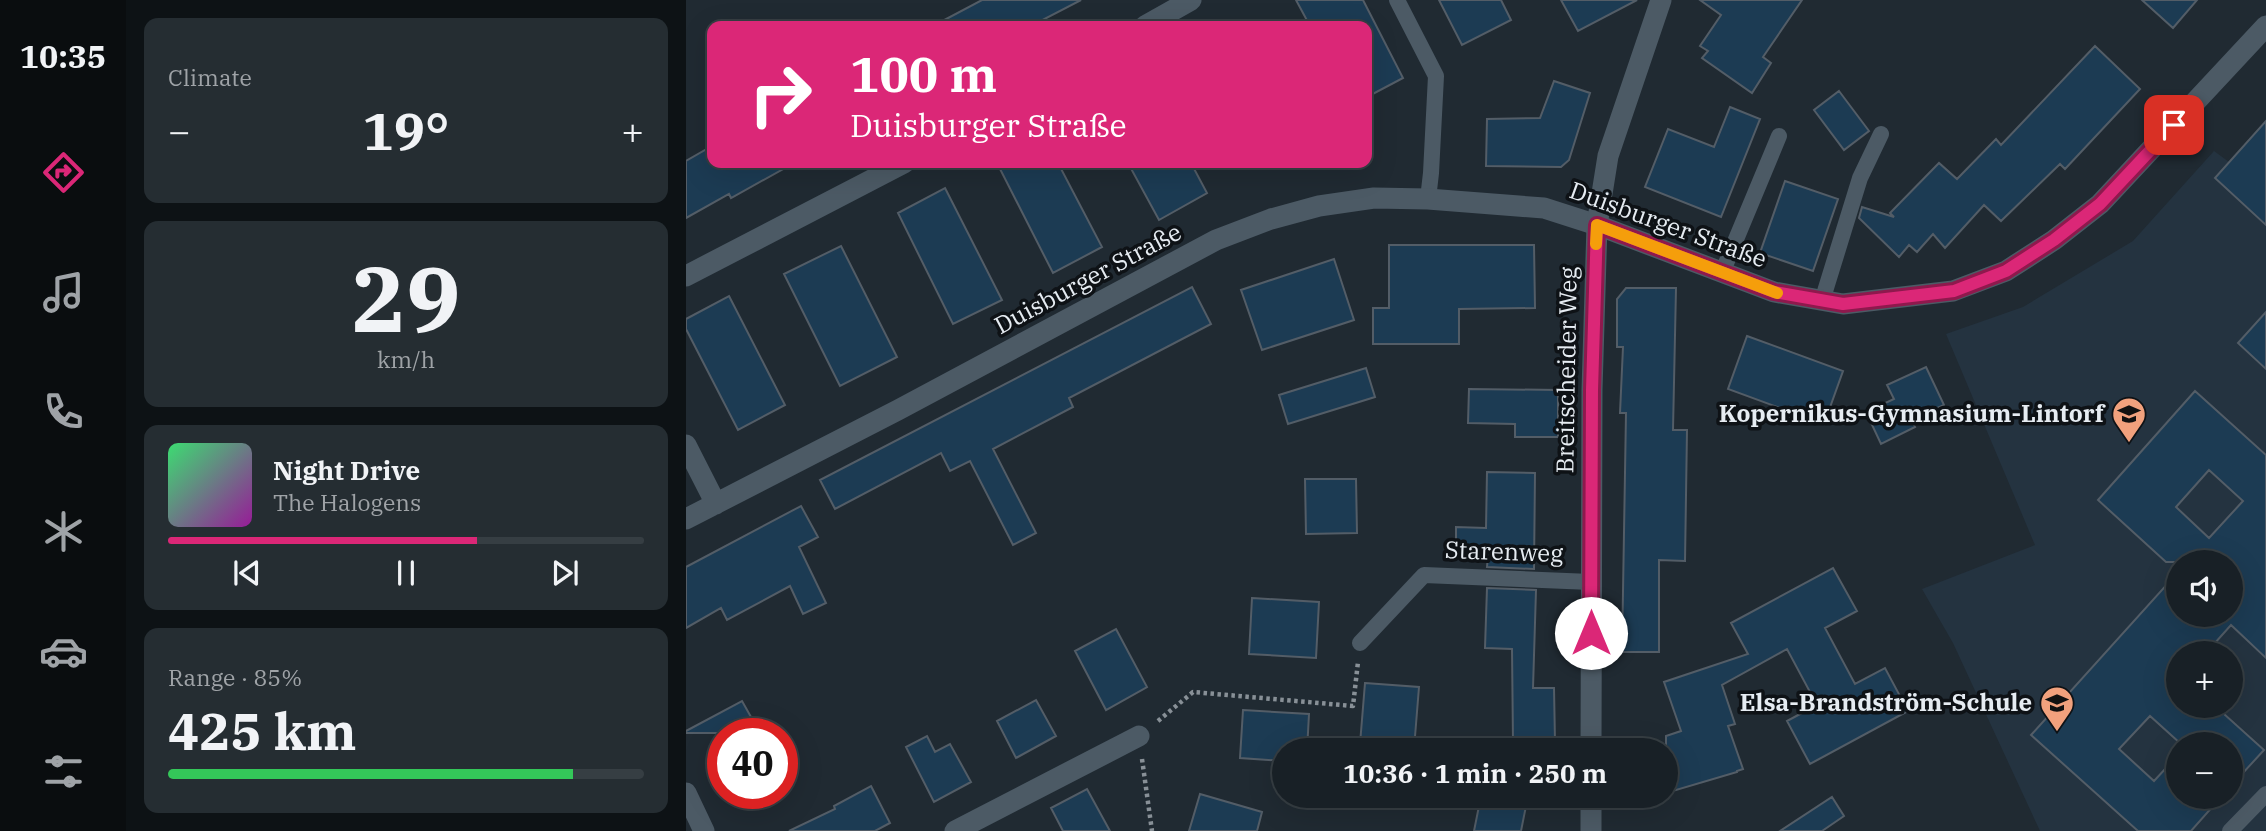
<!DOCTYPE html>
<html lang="en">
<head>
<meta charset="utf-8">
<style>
	body { margin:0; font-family:"IBM Plex Serif",serif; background:#252d32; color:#f1f3f6; height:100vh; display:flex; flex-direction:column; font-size:26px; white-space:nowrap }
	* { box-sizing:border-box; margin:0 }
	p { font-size:23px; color:#9fa3a7 }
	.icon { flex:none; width:38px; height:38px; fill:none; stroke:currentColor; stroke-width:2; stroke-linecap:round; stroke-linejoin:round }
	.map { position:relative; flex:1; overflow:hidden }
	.details { display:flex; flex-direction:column; gap:18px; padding:18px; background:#0d1215; width:560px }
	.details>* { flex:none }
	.banner { position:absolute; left:21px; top:21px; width:665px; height:147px; border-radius:14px; box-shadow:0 7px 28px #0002,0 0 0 2px #363e43; background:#db2777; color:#fff; overflow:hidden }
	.fabs { position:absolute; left:1480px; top:550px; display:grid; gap:14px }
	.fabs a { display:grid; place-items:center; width:77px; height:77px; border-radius:50%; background:#182026; box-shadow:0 7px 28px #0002,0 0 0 2px #363e43; font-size:35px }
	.speed { position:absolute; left:21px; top:718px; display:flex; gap:14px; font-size:35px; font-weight:700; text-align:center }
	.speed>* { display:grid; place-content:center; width:91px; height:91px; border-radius:50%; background:#182026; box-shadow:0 7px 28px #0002,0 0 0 2px #363e43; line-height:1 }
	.speed .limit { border:10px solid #d22; background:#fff; color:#111 }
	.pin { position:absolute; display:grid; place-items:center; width:60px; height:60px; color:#fff; margin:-30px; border-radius:14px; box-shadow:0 4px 10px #0006 }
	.me { position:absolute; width:77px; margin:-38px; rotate:0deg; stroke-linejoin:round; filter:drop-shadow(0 0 5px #0008) }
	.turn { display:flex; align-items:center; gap:24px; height:147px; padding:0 28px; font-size:32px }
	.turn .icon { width:91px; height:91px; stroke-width:2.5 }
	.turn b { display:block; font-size:49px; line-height:60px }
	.big { font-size:52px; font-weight:700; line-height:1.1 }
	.details .widget { flex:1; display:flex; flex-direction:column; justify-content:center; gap:10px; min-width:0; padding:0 24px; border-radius:14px; background:#252d32 }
	.details .dial { align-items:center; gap:0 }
	.dial b { font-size:91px; line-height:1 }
	.song { display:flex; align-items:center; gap:21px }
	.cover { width:84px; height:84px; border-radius:10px; background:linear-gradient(135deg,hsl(140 70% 55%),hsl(300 70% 35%)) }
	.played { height:7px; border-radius:4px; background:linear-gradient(90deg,#db2777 65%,#363e43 65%) }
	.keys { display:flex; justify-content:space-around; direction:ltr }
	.heat { display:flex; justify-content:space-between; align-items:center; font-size:38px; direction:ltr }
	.charge { height:10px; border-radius:5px; background:linear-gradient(90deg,#34c759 85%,#363e43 0) }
	.trip { position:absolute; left:586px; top:738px; width:406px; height:70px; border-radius:35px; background:#182026; box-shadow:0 7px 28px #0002,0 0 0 2px #363e43; font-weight:700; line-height:70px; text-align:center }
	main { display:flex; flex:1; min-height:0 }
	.tab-bar { display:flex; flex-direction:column; width:126px; justify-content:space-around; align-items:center; background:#0a0d0f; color:#9fa3a7 }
	.tab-bar .icon { width:49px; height:49px }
	.tab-bar .active { color:#db2777 }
	.tab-bar b { font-size:32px; color:#f1f3f6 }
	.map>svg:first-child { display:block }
</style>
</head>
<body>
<main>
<nav class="tab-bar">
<b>10:35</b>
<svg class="icon active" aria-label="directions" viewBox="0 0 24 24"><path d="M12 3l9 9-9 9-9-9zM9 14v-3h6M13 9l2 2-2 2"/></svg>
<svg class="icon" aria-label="music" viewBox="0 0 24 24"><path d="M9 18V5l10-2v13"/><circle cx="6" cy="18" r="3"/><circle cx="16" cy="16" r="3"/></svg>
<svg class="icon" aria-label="phone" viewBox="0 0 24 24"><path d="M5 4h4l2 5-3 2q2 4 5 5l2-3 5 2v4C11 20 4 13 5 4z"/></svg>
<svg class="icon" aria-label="climate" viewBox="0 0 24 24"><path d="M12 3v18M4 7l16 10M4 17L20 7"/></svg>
<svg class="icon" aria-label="car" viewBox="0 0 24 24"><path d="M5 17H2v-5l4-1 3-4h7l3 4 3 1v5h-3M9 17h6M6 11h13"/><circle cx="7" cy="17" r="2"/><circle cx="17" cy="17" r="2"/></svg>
<svg class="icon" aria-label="filters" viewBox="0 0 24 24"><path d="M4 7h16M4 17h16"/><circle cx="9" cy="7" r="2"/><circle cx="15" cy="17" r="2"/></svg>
</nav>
<section class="details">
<div class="widget"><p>Climate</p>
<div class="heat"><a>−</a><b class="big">19°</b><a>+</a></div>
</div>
<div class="widget dial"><b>29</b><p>km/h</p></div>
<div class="widget">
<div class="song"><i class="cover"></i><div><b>Night Drive</b><p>The Halogens</p></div></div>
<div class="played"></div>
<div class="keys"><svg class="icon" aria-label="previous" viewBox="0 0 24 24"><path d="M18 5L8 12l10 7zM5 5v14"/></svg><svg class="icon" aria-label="pause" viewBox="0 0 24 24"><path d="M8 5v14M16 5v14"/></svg><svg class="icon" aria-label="next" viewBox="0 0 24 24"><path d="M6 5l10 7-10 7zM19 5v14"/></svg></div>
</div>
<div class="widget"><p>Range · 85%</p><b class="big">425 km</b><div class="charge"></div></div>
</section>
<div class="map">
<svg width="1580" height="831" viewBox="0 0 1580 831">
	<rect width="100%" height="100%" fill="#202a32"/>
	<path fill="#243340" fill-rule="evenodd" d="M1580,121V831H1354L1267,643L1236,589L1349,545L1260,334L1337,307L1447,241L1528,151L1543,162ZM1493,562H1545V614H1493ZM1493,653H1545V705H1493ZM1493,744H1545V796H1493Z"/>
	<path fill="#1c3b53" stroke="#535d67" stroke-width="2" fill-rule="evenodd" d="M296,0H395L345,26H247Z
		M610,0H677L717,78L681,97V26H624Z
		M753,0H815L825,20L776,45Z
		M875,0H951L892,31Z
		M1014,0H1116L1077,57L1085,63L1066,93L1016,58L1022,51L1014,46L1035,15Z
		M1456,0H1511L1487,28Z
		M1409,46L1454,89L1379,169L1374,164L1315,221L1298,205L1259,248L1247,234L1231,252L1223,245L1213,257L1173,218L1176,207L1208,217L1204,213L1253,163L1271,179L1310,139L1315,145Z
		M868,81L904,93L883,160L875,167L800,166L801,119L854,118Z
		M1153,91L1183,131L1158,150L1128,110Z
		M1044,107L1074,119L1035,217L959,187L982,129L1028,147Z
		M1580,121V225L1529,178Z
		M26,146V163H108L45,198L43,194L0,218V161Z
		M311,163H372L416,247L367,273Z
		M442,163H505L521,193L473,220Z
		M1099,181L1152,199L1127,271L1074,253Z
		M259,188L316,300L267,324L212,213Z
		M703,245H848L849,308L773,309V344H687V308H703Z
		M155,246L211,357L154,386L98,274Z
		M648,259L668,320L576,350L555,290Z
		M506,287L525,324L383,398L387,407L307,449L350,533L327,545L284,461L264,471L255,453L149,509L134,480Z
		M940,288H990L987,430H1001L999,561L973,560V652H936L940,413H934L937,347H931V299Z
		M43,296L99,405L52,430L0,329V319Z
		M1580,312V369L1552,343Z
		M1061,336L1157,371L1138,424L1042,389Z
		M1240,367L1258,405L1225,420L1229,427L1195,444L1180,412L1208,399L1201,385Z
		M680,368L689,397L602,424L593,395Z
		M783,389L872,390V437H829V424L782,423Z
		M1509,391L1580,455V658L1545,625L1520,653H1493V705H1528L1578,750L1545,786V744H1495L1464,716L1433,749L1468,781L1493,754V796H1536L1505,831H1452L1345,735L1493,571V614H1545V562H1480L1412,500ZM1523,470L1557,501L1523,538L1490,507Z
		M801,472L849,473L848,569L801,567L802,556L770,555V527L800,528Z
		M619,479H670L671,533L620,534Z
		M115,506L132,537L113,547L140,603L117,614L104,586L41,620L35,608L0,628V567Z
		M1147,568L1171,611L1139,628L1169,684L1199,668L1222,711L1124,764L1101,721L1131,705L1101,649L1036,685L1049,724L1042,726L1057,769L1051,771V772L980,793V736L995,731L978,682L1062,654L1045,623Z
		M801,588L850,590L847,688H868L869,742H827L826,649L799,648Z
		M566,598L633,602L630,658L563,654Z
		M430,629L461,687L420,710L389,651Z
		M679,683L733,687L728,749L674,744Z
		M350,700L370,736L330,758L311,721Z
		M56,701L74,733H0V731Z
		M557,710L623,714L621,751H598V761L554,758Z
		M241,736L249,752L264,744L285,782L248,802L220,747Z
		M185,786L204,823L189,831H103L149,809L148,806Z
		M401,789L424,831H377L365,808Z
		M514,794L576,812L571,831H503Z
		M795,796H842L835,831H788Z
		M1146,797L1158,816L1136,831H1094Z"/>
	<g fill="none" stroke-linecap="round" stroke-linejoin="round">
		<path stroke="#889097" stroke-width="4.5" stroke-dasharray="3.5 3.5" stroke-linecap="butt" d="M472,721L507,692L667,706L672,662
			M456,759L466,831"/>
		<path stroke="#4c5a65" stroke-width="16" d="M711,0L750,76L745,173L742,199
			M1036,273L1093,136
			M1136,301L1174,178L1195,134
			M674,643L738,575L905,582
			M1544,831L1580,794"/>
		<path stroke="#4c5a65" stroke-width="21" d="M459,26L505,0
			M0,276L218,163
			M0,445L30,504
			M0,519L212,410L530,240L585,219L633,206L688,198L742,199L858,208L911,225L1088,292L1157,304L1267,291L1320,271L1368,240L1414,204L1580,26
			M0,793L18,831
			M269,831L453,736"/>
		<path stroke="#4c5a65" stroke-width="21" d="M905,751L906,390L911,225L922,156L975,0
			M905,796V831"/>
	</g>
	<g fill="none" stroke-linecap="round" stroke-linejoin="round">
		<g stroke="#8e194d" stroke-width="18">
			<path id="route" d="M905,633L906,390L911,225L1088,292L1157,304L1268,291L1320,271L1368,240L1414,204L1488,125"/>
		</g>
		<use href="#route" stroke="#db2777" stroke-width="12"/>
		<path stroke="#f59e0b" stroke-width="12" d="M910,244L911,225L1091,293"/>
	</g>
	<defs>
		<g id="school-pin" transform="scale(1.75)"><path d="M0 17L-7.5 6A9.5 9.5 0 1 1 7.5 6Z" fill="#f1a17d" stroke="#0e1216"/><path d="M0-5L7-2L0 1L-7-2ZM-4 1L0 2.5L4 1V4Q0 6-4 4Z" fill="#111"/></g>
	</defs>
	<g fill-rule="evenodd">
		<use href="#school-pin" x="1443" y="414"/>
		<use href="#school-pin" x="1371" y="703"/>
	</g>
	<g text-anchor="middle" stroke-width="7" stroke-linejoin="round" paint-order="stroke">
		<g font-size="24" fill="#e6ecf2" stroke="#0e1216">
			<text transform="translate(982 225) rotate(20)" y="8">Duisburger Straße</text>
			<text transform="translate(402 279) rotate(-28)" y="8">Duisburger Straße</text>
			<text transform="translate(881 370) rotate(-89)" y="8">Breitscheider Weg</text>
			<text transform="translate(818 552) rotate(2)" y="8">Starenweg</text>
		</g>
		<g font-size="24" font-weight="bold" fill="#e6ecf2" stroke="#0e1216" text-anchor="end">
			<text x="1418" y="422">Kopernikus-Gymnasium-Lintorf</text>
			<text x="1346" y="711">Elsa-Brandström-Schule</text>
		</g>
	</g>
</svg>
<div class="fabs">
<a><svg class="icon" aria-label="sound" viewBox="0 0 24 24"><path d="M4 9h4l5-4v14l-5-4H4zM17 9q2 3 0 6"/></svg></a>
<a>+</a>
<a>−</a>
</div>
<div class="speed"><div class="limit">40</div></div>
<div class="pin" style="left:1488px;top:125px;background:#d93025"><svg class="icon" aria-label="arrive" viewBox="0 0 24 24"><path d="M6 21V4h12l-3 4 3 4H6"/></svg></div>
<svg class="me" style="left:905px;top:633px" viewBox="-20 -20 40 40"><circle r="19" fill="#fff"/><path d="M0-13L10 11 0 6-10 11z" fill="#db2777"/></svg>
<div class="trip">10:36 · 1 min · 250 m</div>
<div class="banner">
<div class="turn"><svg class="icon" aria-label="right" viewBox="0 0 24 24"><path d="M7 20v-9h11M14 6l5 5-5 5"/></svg><div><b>100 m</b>Duisburger Straße</div></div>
</div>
</div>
</main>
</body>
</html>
